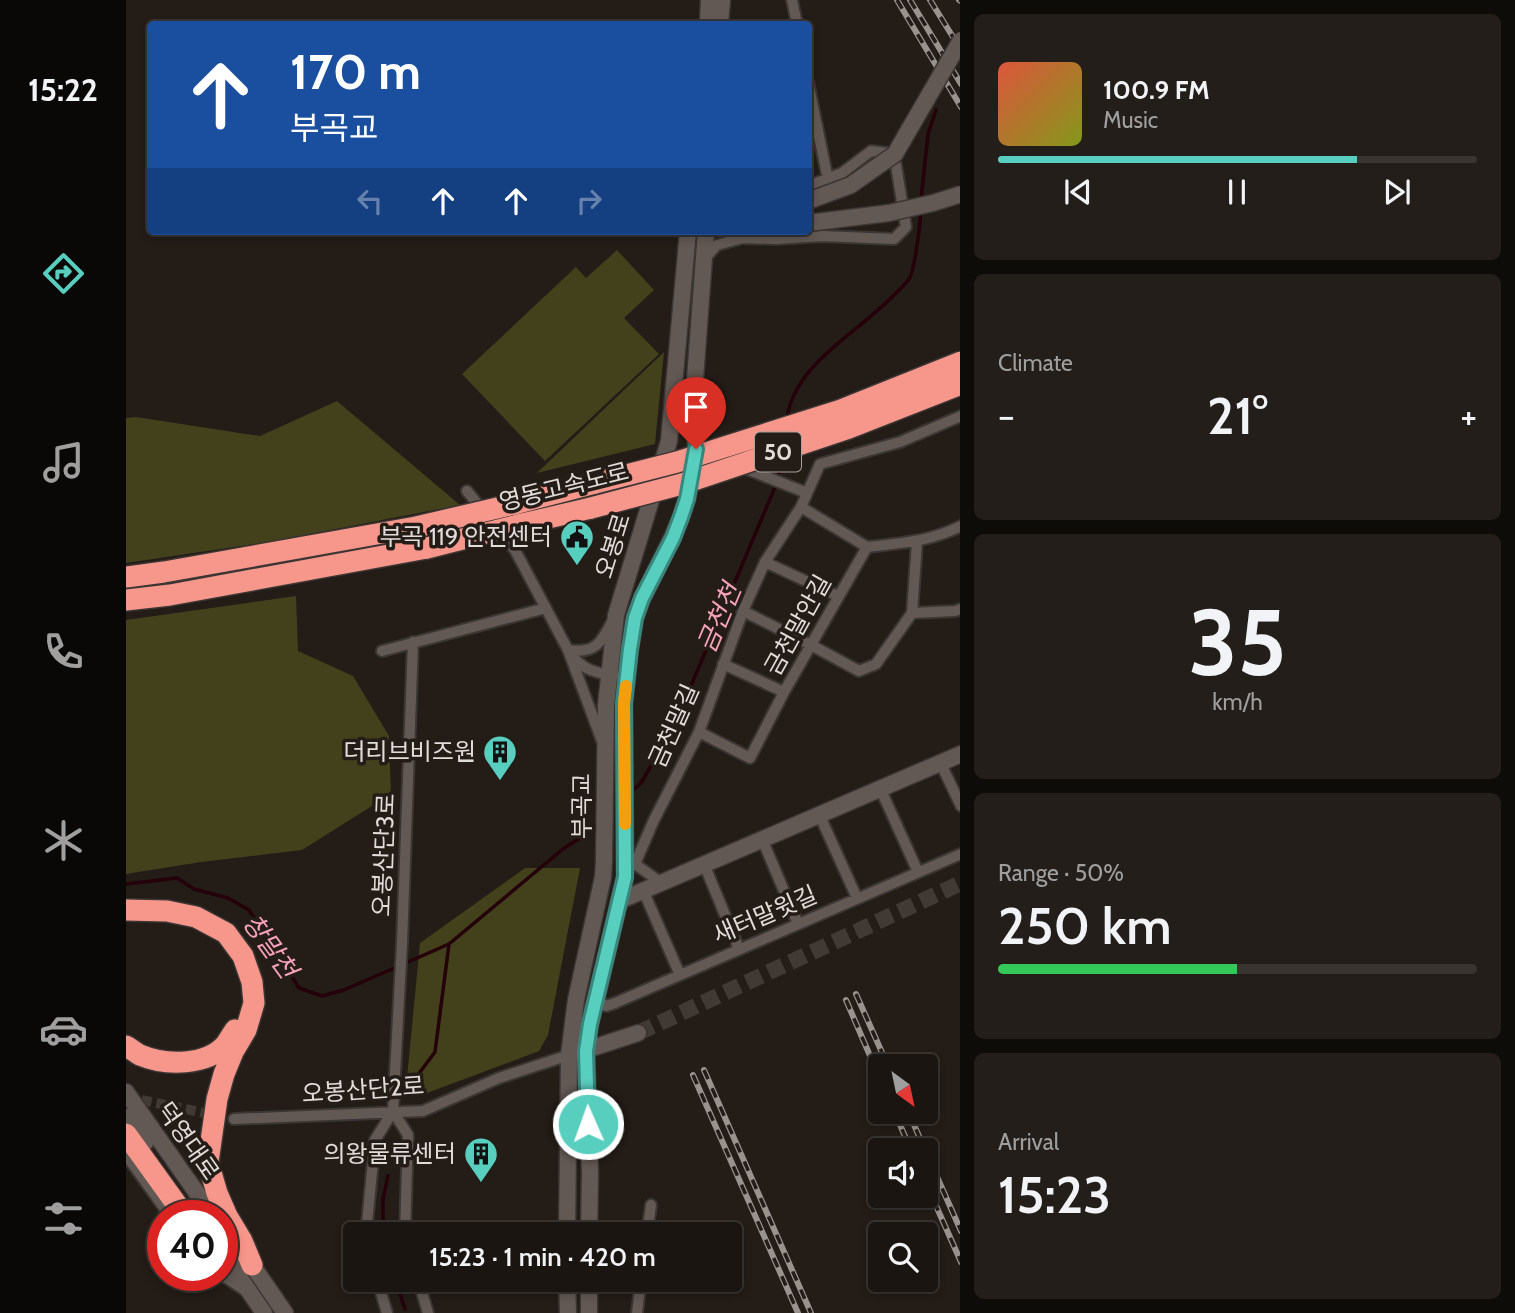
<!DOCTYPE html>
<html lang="en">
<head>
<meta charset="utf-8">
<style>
	body { margin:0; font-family:Cabin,"Noto Sans KR",sans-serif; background:#231e1a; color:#f1f3f6; height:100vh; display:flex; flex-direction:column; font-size:26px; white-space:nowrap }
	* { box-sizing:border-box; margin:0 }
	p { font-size:23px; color:#9f9f9f }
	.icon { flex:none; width:38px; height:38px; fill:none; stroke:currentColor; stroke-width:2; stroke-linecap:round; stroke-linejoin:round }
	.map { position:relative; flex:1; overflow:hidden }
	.panel { display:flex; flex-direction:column; gap:14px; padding:14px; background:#0e0c09; width:555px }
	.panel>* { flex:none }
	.top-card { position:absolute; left:21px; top:21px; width:665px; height:214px; border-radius:7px; box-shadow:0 4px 10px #0003,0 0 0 2px #383431; background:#1a4fa0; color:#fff; overflow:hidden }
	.needle { width:46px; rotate:147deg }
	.tools { position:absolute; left:742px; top:1054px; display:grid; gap:14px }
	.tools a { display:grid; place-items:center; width:70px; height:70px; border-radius:7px; background:#1a1511; box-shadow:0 4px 10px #0003,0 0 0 2px #383431; font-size:35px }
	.speed { position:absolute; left:21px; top:1200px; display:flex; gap:14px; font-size:35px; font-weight:700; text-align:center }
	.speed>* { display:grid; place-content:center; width:91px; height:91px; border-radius:50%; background:#1a1511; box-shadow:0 4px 10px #0003,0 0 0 2px #383431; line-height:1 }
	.speed .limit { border:10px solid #d22; background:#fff; color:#111 }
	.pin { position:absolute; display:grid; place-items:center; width:60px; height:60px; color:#fff; margin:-72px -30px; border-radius:50% 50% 50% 0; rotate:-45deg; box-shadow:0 0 7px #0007 }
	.pin .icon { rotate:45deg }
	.me { position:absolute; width:77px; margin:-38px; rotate:358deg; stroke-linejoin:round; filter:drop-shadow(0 0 5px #0008) }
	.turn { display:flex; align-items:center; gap:24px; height:147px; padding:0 28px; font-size:32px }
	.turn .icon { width:91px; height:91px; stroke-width:2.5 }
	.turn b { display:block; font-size:49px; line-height:60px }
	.lanes { display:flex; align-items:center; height:66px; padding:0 28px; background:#0003; justify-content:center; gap:35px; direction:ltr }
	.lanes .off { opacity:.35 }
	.big { font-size:52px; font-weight:600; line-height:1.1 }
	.panel .card { flex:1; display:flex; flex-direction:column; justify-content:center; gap:10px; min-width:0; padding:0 24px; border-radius:10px; background:#231e1a }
	.panel .dial { align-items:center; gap:0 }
	.dial b { font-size:91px; line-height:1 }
	.song { display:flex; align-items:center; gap:21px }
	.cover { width:84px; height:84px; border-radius:10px; background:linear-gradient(135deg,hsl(10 70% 55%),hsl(70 70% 35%)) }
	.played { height:7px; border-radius:4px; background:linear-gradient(90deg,#58cebf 75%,#383431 75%) }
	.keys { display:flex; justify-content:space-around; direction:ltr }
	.heat { display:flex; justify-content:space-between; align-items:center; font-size:38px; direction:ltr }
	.charge { height:10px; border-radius:5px; background:linear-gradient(90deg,#34c759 50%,#383431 0) }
	.trip { position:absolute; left:217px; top:1222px; width:399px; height:70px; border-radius:7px; background:#1a1511; box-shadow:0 4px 10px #0003,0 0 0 2px #383431; font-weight:600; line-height:70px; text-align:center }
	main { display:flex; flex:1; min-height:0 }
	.menu { display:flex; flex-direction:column; width:126px; justify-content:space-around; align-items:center; background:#0a0807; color:#9f9f9f }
	.menu .icon { width:49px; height:49px }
	.menu .active { color:#58cebf }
	.menu b { font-size:32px; color:#f1f3f6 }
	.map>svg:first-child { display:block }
</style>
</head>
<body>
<main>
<nav class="menu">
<b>15:22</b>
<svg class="icon active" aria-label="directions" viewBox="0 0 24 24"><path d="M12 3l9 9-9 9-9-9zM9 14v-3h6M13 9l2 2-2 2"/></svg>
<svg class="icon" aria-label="music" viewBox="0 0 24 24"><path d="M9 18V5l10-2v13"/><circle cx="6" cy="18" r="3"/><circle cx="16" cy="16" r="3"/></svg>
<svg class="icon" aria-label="phone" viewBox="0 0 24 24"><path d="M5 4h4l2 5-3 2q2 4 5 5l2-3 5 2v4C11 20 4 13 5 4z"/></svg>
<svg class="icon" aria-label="climate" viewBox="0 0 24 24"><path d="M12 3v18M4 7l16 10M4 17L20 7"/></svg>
<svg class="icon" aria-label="car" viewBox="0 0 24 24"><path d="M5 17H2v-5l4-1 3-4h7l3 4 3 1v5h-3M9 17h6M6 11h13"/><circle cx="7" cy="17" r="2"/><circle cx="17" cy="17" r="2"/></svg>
<svg class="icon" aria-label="filters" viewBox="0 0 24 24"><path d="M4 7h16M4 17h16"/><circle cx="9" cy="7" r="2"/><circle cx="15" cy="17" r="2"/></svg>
</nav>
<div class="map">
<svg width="835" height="1313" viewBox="0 0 835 1313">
	<rect width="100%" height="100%" fill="#231c17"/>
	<path fill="#43411c" d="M491,250L528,290L498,318L533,354L419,461L336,374L450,267L460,278Z
		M538,352L529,444L411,473Z
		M211,401L334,505L142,542L0,563V418L10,417L134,436Z
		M170,596L172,651L227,676L263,736L265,794L176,850L75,862L0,874V620Z
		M399,868H454L422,1035L413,1051L301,1093L281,1078L294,943Z"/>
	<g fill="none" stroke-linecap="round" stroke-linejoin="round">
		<path stroke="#25000b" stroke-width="3.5" d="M795,200L802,134L810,110
			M661,418C669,363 733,332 768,295C773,290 779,285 783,279C789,270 794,224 795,211
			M505,792L515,783L548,726L652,480L655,460
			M0,884L51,878L68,889L102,898L123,910L173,988L196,996L218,990L323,944
			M291,1076L309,1052L323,944L437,849L460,834L474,821
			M257,1234V1199L262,1176
			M269,1279L279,1309"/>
		<path stroke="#403934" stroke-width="10" stroke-dasharray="10 5" stroke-linecap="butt" d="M1,1097L108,1119"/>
		<path stroke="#403934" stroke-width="16" stroke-dasharray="16 8" stroke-linecap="butt" d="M512,1033L835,883"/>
		<g stroke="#3b3533" stroke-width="14">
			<path id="street" d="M666,0L671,24
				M682,82L702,180
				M579,258L591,245L617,238L650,239L696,236L768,239L780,227L770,165L762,153L745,151L716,173L682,186
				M583,454L681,493
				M341,491L358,512
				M675,507L741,547
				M373,530L389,550L442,650C455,669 466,672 488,676
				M639,562L712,596
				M617,611L685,645L733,671L750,664L786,613L791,542
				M786,613L829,611L835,609
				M256,651L420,608
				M597,664L658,692
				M573,732L624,758L658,692L741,547C776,543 802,542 835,526
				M476,741L442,650C469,654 475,643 486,622
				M814,762L835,806
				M754,788L792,872
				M693,814L731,898
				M636,839L672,924
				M509,864L534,882
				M578,864L613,949
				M499,871L509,864L527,822L573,732L617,611L639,562L675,507L694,464L774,442L835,416
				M517,890L554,975
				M473,992V999L476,1004L480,1006L489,1003L835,854
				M267,1111L276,943L287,642
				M108,1119L297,1111L373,1078L443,1055
				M0,1155L44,1216
				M240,1234L249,1140L267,1111L282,1135L279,1234
				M521,1234L525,1205
				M96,1275L117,1289
				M251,1279L261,1313
				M292,1279L302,1313
				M511,1313L515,1279"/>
		</g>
		<g stroke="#3b3533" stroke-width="19">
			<path id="secondary" d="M582,24L583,0
				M594,24L596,0
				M493,901L835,754
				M451,1053L512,1033
				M0,1092L87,1216
				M0,1117L19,1143
				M96,1229L116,1256L126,1265L159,1313
				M441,1234L443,1055L450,1000L477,877L478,861L480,705L490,615L543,441L562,231
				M463,1234L464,1173L460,1051L464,1024L499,877L498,703L504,649L509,618L516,599L546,538L555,517L561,499L570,449L567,406L580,231
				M96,1252L138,1313
				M441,1279L442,1313
				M463,1313V1279"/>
		</g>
		<g stroke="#3b3533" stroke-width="24">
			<path id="highway" d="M388,504L469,483
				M392,525L465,508
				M0,577L38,572L290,527
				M0,600L44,595L301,548
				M0,910L41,911L70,917L100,933L117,956L126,982L128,1003L120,1030L107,1052L98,1074L91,1099L82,1162L91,1193L101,1216L116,1241L126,1265
				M0,1046C5,1049 10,1053 14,1055C40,1066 81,1066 100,1044C103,1040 106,1034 109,1030
				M0,1134L59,1216"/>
		</g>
		<use href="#street" stroke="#625954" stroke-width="10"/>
		<use href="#secondary" stroke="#625954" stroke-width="16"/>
		<use href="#highway" stroke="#f7968a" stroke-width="21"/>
		<g stroke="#999390" stroke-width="6">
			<path id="rail" d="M771,0L835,107
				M784,0L835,84
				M804,0L835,50
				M833,0L835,1
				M730,994L762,1066
				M720,1000L754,1079
				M578,1070L685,1313
				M567,1075L672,1313
				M768,1111L785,1150
				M782,1111L799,1150
				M800,1152L835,1231
				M800,1183L835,1262"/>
		</g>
		<use href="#rail" stroke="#231c17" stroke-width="3.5" stroke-dasharray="10" stroke-linecap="butt"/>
		<g stroke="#3b3533" stroke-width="19" stroke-linecap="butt">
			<path id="secondary-bridge" d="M682,201L725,185L769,154L835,40
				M682,223L763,213L807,203L835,194"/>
		</g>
		<g stroke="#3b3533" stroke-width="24" stroke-linecap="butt">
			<path id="highway-bridge" d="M469,483L551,462L715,410L835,362
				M465,508L556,484L723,428L835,384
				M290,527L388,504
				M301,548L392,525"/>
		</g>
		<use href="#secondary-bridge" stroke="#625954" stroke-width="16"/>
		<use href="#highway-bridge" stroke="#f7968a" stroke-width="21"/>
	</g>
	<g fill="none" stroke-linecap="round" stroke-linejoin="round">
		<g stroke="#39867c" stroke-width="18">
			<path id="route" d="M462,1124L460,1051L464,1024L499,877L498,703L504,649L509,618L516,598L547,538L555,517L561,499L570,449"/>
		</g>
		<use href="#route" stroke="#58cebf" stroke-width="12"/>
		<path stroke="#f59e0b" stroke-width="12" d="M499,824L498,703L500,686"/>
	</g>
	<defs>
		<g id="civic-pin" transform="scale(1.75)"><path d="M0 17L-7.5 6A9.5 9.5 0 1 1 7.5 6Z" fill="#58cebf" stroke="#231c17"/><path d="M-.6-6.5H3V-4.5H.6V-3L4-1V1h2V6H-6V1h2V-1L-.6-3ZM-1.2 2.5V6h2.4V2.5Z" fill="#111"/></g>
		<g id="building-pin" transform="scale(1.75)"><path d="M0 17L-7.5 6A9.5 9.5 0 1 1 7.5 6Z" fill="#58cebf" stroke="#231c17"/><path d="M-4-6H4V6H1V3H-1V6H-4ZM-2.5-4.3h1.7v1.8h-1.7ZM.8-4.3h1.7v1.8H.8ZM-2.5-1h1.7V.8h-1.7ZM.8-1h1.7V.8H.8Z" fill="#111"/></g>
	</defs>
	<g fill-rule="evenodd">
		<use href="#civic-pin" x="451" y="537"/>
		<use href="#building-pin" x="374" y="752"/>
		<use href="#building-pin" x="355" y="1154"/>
	</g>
	<g text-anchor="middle" stroke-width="7" stroke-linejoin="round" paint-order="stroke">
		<rect fill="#231c17" stroke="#a8a29f" stroke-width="2" x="629" y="432.5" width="46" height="39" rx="5"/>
		<g font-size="23" font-weight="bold" fill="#e1dcd9">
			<text x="652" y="460">50</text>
		</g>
		<g font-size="24" fill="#e1dcd9" stroke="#231c17">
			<text transform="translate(438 487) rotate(-14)" y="8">영동고속도로</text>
			<text transform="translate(487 546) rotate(-73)" y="8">오봉로</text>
			<text transform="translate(672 625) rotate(-61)" y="8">금천말안길</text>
			<text transform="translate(548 726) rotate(-66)" y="8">금천말길</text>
			<text transform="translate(456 806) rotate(-90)" y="8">부곡교</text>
			<text transform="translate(258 855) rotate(-88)" y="8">오봉산단3로</text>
			<text transform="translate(639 915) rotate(-23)" y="8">새터말윗길</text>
			<text transform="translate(237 1090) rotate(-4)" y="8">오봉산단2로</text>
			<text transform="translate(62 1141) rotate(55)" y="8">덕영대로</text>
		</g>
		<g font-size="24" fill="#e1dcd9" stroke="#231c17" text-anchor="end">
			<text x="426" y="545">부곡 119 안전센터</text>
			<text x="350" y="760">더리브비즈원</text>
			<text x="330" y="1162">의왕물류센터</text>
		</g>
		<g font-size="26" font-style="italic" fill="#f8a1ba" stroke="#231c17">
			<text transform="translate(593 618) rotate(-67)" y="9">금천천</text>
			<text transform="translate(144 946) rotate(54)" y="9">창말천</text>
		</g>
	</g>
</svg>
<div class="tools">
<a><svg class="needle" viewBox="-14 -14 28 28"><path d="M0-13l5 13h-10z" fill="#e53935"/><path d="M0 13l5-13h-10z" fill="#9f9f9f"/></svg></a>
<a><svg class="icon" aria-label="sound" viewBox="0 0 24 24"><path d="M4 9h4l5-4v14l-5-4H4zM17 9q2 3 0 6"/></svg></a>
<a><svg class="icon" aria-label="search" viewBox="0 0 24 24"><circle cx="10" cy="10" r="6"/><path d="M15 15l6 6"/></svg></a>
</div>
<div class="speed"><div class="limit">40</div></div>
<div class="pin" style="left:570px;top:449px;background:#d93025"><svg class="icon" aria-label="arrive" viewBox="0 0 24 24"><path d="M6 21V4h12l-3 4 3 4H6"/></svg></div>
<svg class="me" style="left:462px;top:1124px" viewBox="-20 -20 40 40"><circle r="17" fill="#58cebf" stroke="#fff" stroke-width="3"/><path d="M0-11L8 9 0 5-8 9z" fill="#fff"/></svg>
<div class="trip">15:23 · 1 min · 420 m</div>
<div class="top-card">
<div class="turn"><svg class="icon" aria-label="ahead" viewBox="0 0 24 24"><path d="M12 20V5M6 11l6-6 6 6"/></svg><div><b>170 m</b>부곡교</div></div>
<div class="lanes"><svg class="icon off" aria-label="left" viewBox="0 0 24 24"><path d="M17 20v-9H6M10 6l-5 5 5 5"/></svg><svg class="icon" aria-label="ahead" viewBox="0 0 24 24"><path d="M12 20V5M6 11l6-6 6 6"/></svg><svg class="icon" aria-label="ahead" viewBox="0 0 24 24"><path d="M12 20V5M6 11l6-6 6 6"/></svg><svg class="icon off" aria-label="right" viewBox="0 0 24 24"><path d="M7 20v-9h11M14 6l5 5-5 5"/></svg></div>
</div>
</div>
<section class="panel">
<div class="card">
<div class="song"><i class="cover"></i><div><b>100.9 FM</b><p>Music</p></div></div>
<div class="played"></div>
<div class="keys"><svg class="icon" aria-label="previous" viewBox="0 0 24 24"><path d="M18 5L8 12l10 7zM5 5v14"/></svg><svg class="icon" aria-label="pause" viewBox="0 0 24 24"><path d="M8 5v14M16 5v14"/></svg><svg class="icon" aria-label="next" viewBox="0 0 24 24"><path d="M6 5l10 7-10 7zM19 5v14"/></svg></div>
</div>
<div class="card"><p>Climate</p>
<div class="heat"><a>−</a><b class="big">21°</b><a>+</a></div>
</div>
<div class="card dial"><b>35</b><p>km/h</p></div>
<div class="card"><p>Range · 50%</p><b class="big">250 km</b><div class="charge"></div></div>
<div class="card"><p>Arrival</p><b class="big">15:23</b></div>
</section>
</main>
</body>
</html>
